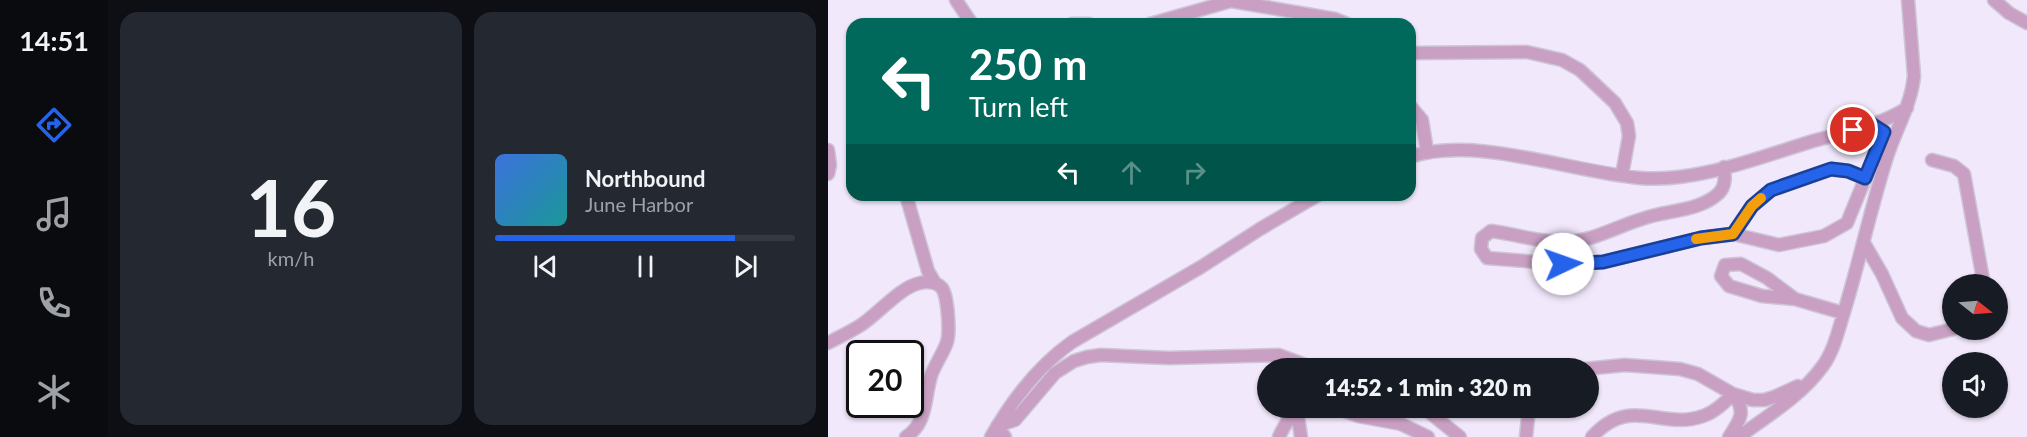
<!DOCTYPE html>
<html lang="en">
<head>
<meta charset="utf-8">
<style>
	body { margin:0; font-family:Lato,sans-serif; background:#242831; color:#f1f3f6; height:100vh; display:flex; flex-direction:column; font-size:22px; white-space:nowrap }
	* { box-sizing:border-box; margin:0 }
	p { font-size:20px; color:#9ea1a6 }
	.icon { flex:none; width:33px; height:33px; fill:none; stroke:currentColor; stroke-width:2; stroke-linecap:round; stroke-linejoin:round }
	.map { position:relative; flex:1; overflow:hidden }
	.details { display:flex; flex-direction:column; gap:12px; padding:12px; background:#0d0f14; width:720px }
	.details>* { flex:none }
	.guide { position:absolute; left:18px; top:18px; width:570px; height:183px; border-radius:18px; box-shadow:0 2px 4px #0004; background:#00695c; color:#fff; overflow:hidden }
	.needle { width:39px; rotate:107deg }
	.buttons { position:absolute; left:1114px; top:274px; display:grid; gap:12px }
	.buttons a { display:grid; place-items:center; width:66px; height:66px; border-radius:50%; background:#171b24; box-shadow:0 2px 4px #0004; font-size:30px }
	.speed { position:absolute; left:18px; top:340px; display:flex; gap:12px; font-size:30px; font-weight:700; text-align:center }
	.speed>* { display:grid; place-content:center; width:78px; height:78px; border-radius:50%; background:#171b24; box-shadow:0 2px 4px #0004; line-height:1 }
	.speed .limit { border:3px solid #111; border-radius:9px; background:#fff; color:#111 }
	.pin { position:absolute; display:grid; place-items:center; width:51px; height:51px; color:#fff; margin:-26px; border:3px solid #fff; border-radius:50%; box-shadow:0 2px 6px #0007 }
	.me { position:absolute; width:66px; margin:-33px; rotate:87deg; stroke-linejoin:round; filter:drop-shadow(0 0 4px #0008) }
	.turn { display:flex; align-items:center; gap:21px; height:126px; padding:0 24px; font-size:27px }
	.turn .icon { width:78px; height:78px; stroke-width:2.5 }
	.turn b { display:block; font-size:42px; line-height:51px }
	.lanes { display:flex; align-items:center; height:57px; padding:0 24px; background:#0003; justify-content:center; gap:30px; direction:ltr }
	.lanes .off { opacity:.35 }
	.details .tile { flex:1; display:flex; flex-direction:column; justify-content:center; gap:9px; min-width:0; padding:0 21px; border-radius:18px; background:#242831 }
	.details .dial { align-items:center; gap:0 }
	.dial b { font-size:78px; line-height:1 }
	.song { display:flex; align-items:center; gap:18px }
	.cover { width:72px; height:72px; border-radius:9px; background:linear-gradient(135deg,hsl(220 70% 55%),hsl(180 70% 35%)) }
	.played { height:6px; border-radius:3px; background:linear-gradient(90deg,#2563eb 80%,#363941 80%) }
	.keys { display:flex; justify-content:space-around; direction:ltr }
	.details .tiles { flex:1; display:grid; gap:12px; grid-template-columns:repeat(2,1fr) }
	.trip { position:absolute; left:429px; top:358px; width:342px; height:60px; border-radius:30px; background:#171b24; box-shadow:0 2px 4px #0004; font-weight:800; line-height:60px; text-align:center }
	main { display:flex; flex:1; min-height:0 }
	.menu { display:flex; flex-direction:column; width:108px; justify-content:space-around; align-items:center; background:#090b0e; color:#9ea1a6 }
	.menu .icon { width:42px; height:42px }
	.menu .active { color:#2563eb }
	.menu b { font-size:27px; color:#f1f3f6 }
	.map>svg:first-child { display:block }
</style>
</head>
<body>
<main>
<nav class="menu">
<b>14:51</b>
<svg class="icon active" aria-label="directions" viewBox="0 0 24 24"><path d="M12 3l9 9-9 9-9-9zM9 14v-3h6M13 9l2 2-2 2"/></svg>
<svg class="icon" aria-label="music" viewBox="0 0 24 24"><path d="M9 18V5l10-2v13"/><circle cx="6" cy="18" r="3"/><circle cx="16" cy="16" r="3"/></svg>
<svg class="icon" aria-label="phone" viewBox="0 0 24 24"><path d="M5 4h4l2 5-3 2q2 4 5 5l2-3 5 2v4C11 20 4 13 5 4z"/></svg>
<svg class="icon" aria-label="climate" viewBox="0 0 24 24"><path d="M12 3v18M4 7l16 10M4 17L20 7"/></svg>
</nav>
<section class="details">
<div class="tiles">
<div class="tile dial"><b>16</b><p>km/h</p></div>
<div class="tile">
<div class="song"><i class="cover"></i><div><b>Northbound</b><p>June Harbor</p></div></div>
<div class="played"></div>
<div class="keys"><svg class="icon" aria-label="previous" viewBox="0 0 24 24"><path d="M18 5L8 12l10 7zM5 5v14"/></svg><svg class="icon" aria-label="pause" viewBox="0 0 24 24"><path d="M8 5v14M16 5v14"/></svg><svg class="icon" aria-label="next" viewBox="0 0 24 24"><path d="M6 5l10 7-10 7zM19 5v14"/></svg></div>
</div>
</div>
</section>
<div class="map">
<svg width="1199" height="437" viewBox="0 0 1199 437">
	<rect width="100%" height="100%" fill="#f2e8fc"/>
	<g fill="none" stroke-linecap="round" stroke-linejoin="round">
		<g stroke="#cec5d7" stroke-width="15">
			<path id="minor" d="M128,0L144,24
				M1166,0L1181,13L1199,23
				M244,24H261
				M322,24L403,1L507,19L519,24
				M582,51L586,53L699,52L734,60L752,70L787,103L799,123L801,136L794,175
				M582,106L594,120L599,151
				M0,150L2,165L0,174
				M582,157C648,135 742,172 812,178C868,183 932,157 985,141C1017,132 1051,126 1079,108
				M1104,160L1126,166L1136,174L1156,285
				M896,167C897,176 898,186 891,193C871,212 838,210 814,219C787,227 764,242 735,242C710,242 687,234 663,231L654,238L653,249L659,258L735,264L775,262L873,238L905,234L951,245L996,236L1019,223L1056,132
				M78,195L100,271L107,283
				M905,234L924,206L943,190L1003,169L1020,171L1037,178
				M1036,243L1054,274L1074,318L1088,331L1101,335L1125,329
				M967,299L939,278L913,264L897,265L893,276L901,286L934,296L967,299L1015,313
				M0,343C11,337 22,332 33,325C50,314 72,287 92,283C99,281 109,282 114,288C120,297 122,332 119,342C115,354 107,364 103,376C96,399 100,422 78,437
				M756,369L797,365L852,369L870,374L905,394L925,400H936L946,397L970,386
				M509,408L530,416L573,424L600,437
				M596,408L632,437
				M469,411L473,437
				M163,437C184,400 209,367 244,342L373,267L432,229L490,195
				M177,437L169,426L187,420L227,373L246,361L259,357L273,355L341,358L451,355L488,369
				M451,437C456,425 464,413 476,408
				M698,437L701,408
				M764,437C802,394 834,431 875,416C887,412 896,403 905,394C919,412 912,420 901,437
				M911,437C939,416 973,396 994,367C1006,351 1010,331 1016,312C1032,260 1043,206 1060,154C1069,127 1083,105 1086,76L1080,0"/>
		</g>
		<use href="#minor" stroke="#c9a0c4" stroke-width="12"/>
	</g>
	<g fill="none" stroke-linecap="round" stroke-linejoin="round">
		<g stroke="#184099" stroke-width="15">
			<path id="route" d="M735,264L775,262L873,238L905,234L924,206L943,190L1003,169L1020,171L1037,178L1056,132L1045,125L1025,130"/>
		</g>
		<use href="#route" stroke="#2563eb" stroke-width="10"/>
		<path stroke="#f59e0b" stroke-width="10" d="M868,239L905,234L924,206L933,198"/>
	</g>
</svg>
<div class="buttons">
<a><svg class="needle" viewBox="-14 -14 28 28"><path d="M0-13l5 13h-10z" fill="#e53935"/><path d="M0 13l5-13h-10z" fill="#9ea1a6"/></svg></a>
<a><svg class="icon" aria-label="sound" viewBox="0 0 24 24"><path d="M4 9h4l5-4v14l-5-4H4zM17 9q2 3 0 6"/></svg></a>
</div>
<div class="speed"><div class="limit">20</div></div>
<div class="pin" style="left:1025px;top:130px;background:#d93025"><svg class="icon" aria-label="arrive" viewBox="0 0 24 24"><path d="M6 21V4h12l-3 4 3 4H6"/></svg></div>
<svg class="me" style="left:735px;top:264px" viewBox="-20 -20 40 40"><circle r="19" fill="#fff"/><path d="M0-13L10 11 0 6-10 11z" fill="#2563eb"/></svg>
<div class="trip">14:52 · 1 min · 320 m</div>
<div class="guide">
<div class="turn"><svg class="icon" aria-label="left" viewBox="0 0 24 24"><path d="M17 20v-9H6M10 6l-5 5 5 5"/></svg><div><b>250 m</b>Turn left</div></div>
<div class="lanes"><svg class="icon" aria-label="left" viewBox="0 0 24 24"><path d="M17 20v-9H6M10 6l-5 5 5 5"/></svg><svg class="icon off" aria-label="ahead" viewBox="0 0 24 24"><path d="M12 20V5M6 11l6-6 6 6"/></svg><svg class="icon off" aria-label="right" viewBox="0 0 24 24"><path d="M7 20v-9h11M14 6l5 5-5 5"/></svg></div>
</div>
</div>
</main>
</body>
</html>
